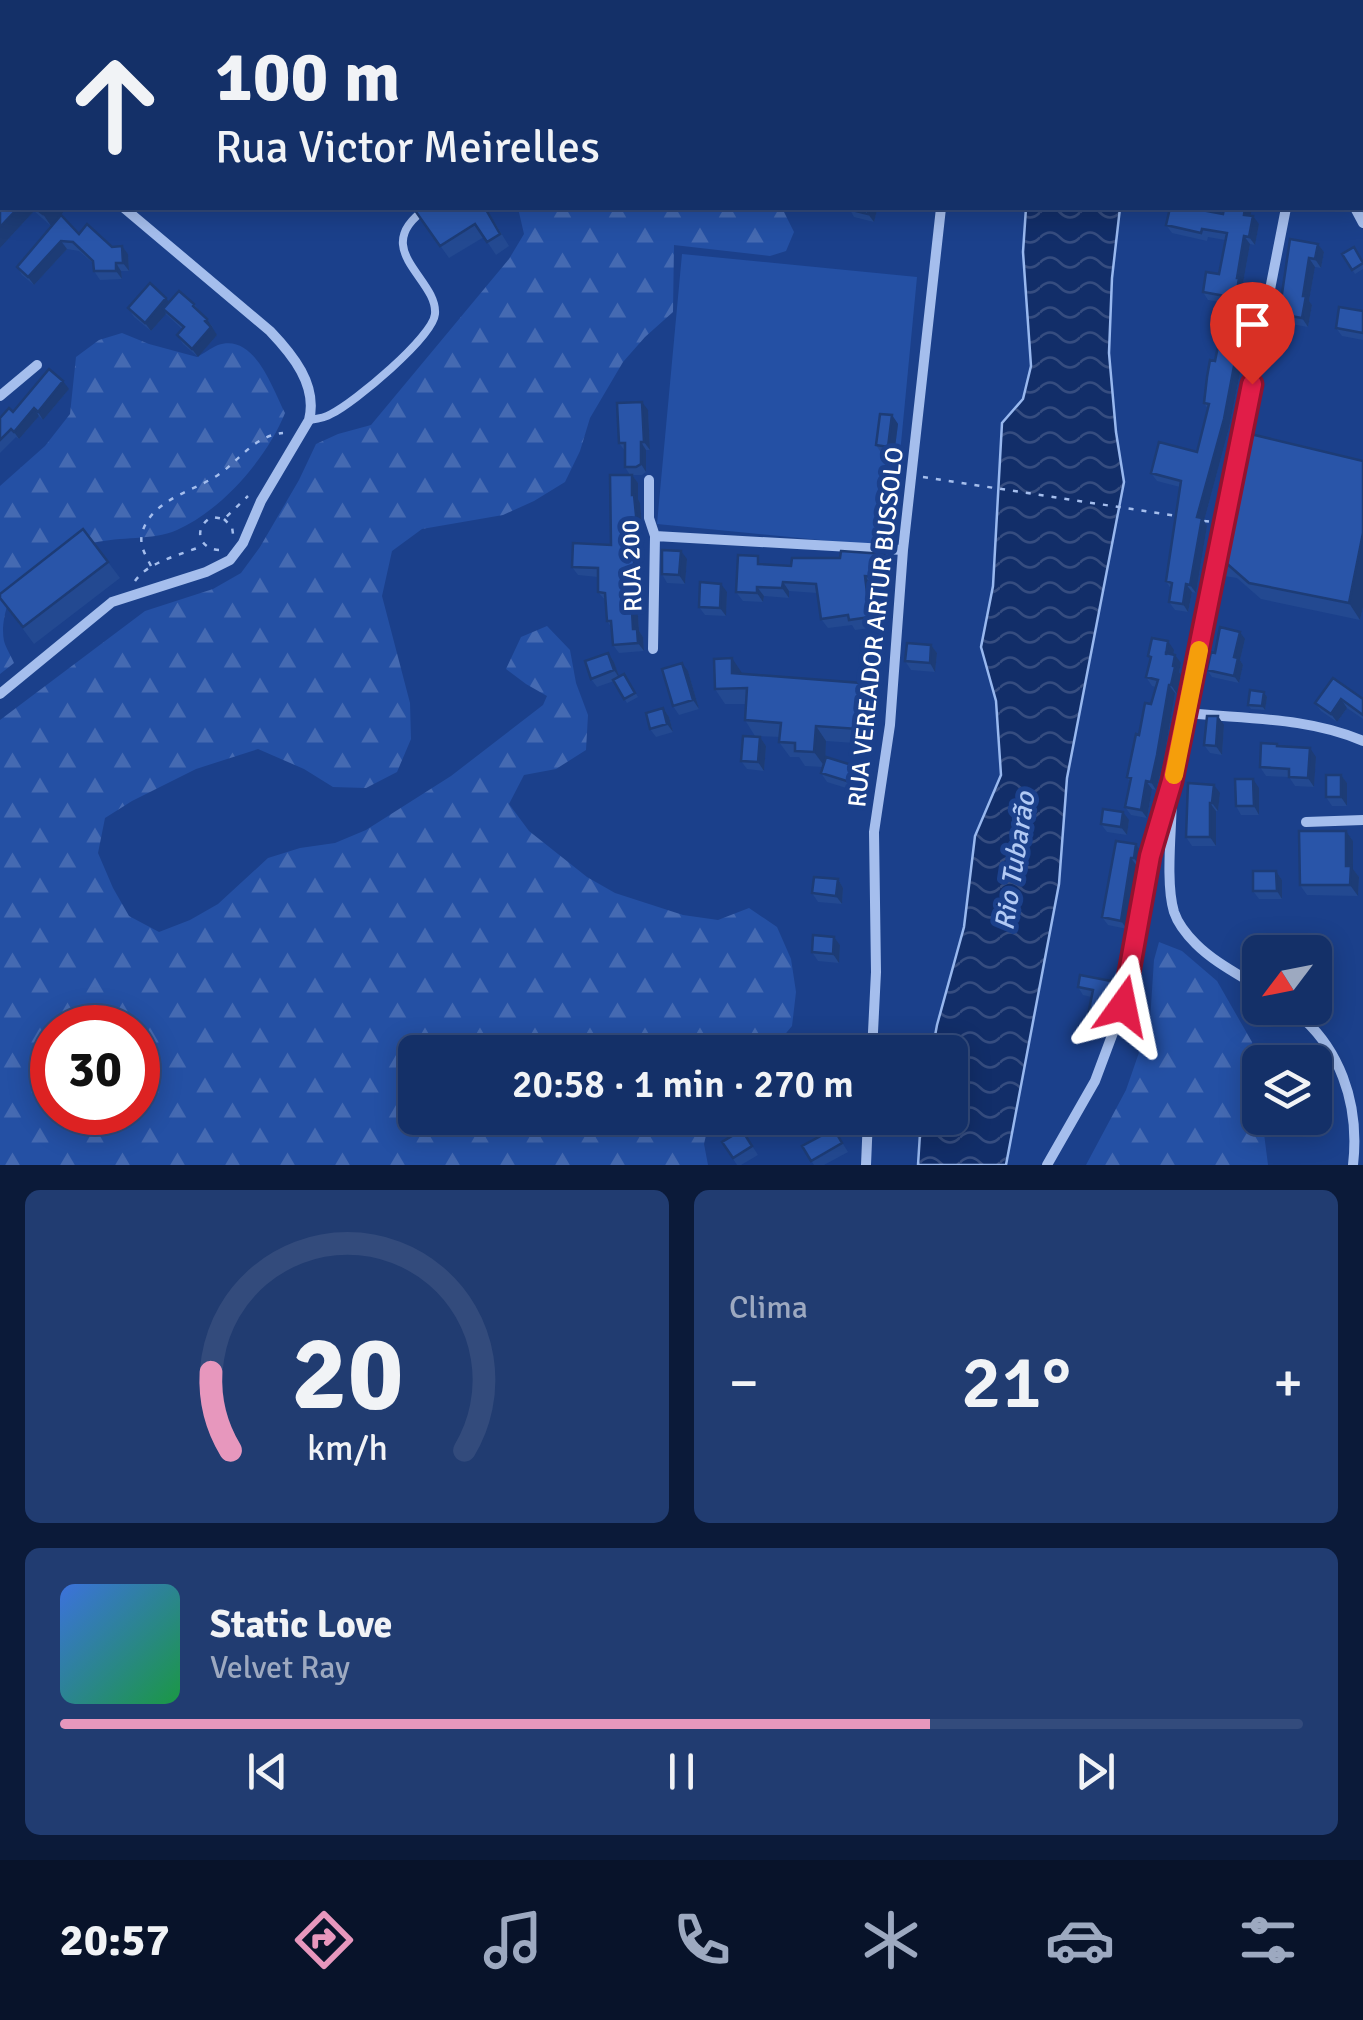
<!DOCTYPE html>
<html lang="pt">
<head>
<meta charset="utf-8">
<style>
	body { margin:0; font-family:Signika,sans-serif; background:#213c71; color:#f1f3f6; height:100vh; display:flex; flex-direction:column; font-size:38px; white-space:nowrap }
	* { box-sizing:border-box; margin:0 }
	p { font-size:32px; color:#9da9c0 }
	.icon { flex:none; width:55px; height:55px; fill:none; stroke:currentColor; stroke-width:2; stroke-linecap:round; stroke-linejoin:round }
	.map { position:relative; height:1165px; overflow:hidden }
	.sheet { display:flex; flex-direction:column; gap:25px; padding:25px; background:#0b1a39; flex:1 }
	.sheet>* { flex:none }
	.guide { position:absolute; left:0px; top:0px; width:1365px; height:210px; box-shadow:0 5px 25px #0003,0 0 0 2px #334b7c; background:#143068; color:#f1f3f6; overflow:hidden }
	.needle { width:65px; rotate:238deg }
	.tools { position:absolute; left:1242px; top:935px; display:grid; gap:20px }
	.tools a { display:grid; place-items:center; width:90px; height:90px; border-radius:15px; background:#143068; box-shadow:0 5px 25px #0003,0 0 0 2px #334b7c; font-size:50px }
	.speed { position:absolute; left:30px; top:1005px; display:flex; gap:20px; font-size:50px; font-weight:700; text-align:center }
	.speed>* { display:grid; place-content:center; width:130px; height:130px; border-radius:50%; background:#143068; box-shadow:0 5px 25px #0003,0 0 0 2px #334b7c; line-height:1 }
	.speed .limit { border:15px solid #d22; background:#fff; color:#111 }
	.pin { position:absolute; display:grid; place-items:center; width:85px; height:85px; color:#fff; margin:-102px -42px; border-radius:50% 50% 50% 0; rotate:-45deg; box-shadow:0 0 10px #0007 }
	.pin .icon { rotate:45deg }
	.me { position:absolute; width:110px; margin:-55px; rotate:12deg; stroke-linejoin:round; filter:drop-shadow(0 0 8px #0008) }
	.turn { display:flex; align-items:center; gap:35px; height:210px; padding:0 50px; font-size:45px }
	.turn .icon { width:130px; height:130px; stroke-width:2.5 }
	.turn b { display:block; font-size:70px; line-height:85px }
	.big { font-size:75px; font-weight:600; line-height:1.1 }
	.sheet .card { flex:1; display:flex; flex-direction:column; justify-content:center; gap:15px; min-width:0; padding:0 35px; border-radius:15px; background:#213c71 }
	.sheet .dial { align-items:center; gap:0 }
	.dial svg { height:260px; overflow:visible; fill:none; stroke:#334b7c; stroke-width:7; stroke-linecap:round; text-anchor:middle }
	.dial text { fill:#f1f3f6; stroke:none }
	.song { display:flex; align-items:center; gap:30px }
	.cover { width:120px; height:120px; border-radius:15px; background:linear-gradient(135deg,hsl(220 70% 55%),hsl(140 70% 35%)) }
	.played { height:10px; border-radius:5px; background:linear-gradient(90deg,#e797bd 70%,#334b7c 70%) }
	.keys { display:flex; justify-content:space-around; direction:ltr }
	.heat { display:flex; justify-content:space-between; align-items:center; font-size:55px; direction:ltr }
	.sheet .tiles { flex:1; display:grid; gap:25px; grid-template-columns:1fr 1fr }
	.card:last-child { grid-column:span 2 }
	.trip { position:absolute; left:398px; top:1035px; width:570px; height:100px; border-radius:15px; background:#143068; box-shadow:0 5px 25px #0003,0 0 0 2px #334b7c; font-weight:600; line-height:100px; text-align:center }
	.tab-bar { display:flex; height:160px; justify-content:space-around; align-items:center; background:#08132a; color:#9da9c0 }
	.tab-bar .icon { width:70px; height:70px }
	.tab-bar .selected { color:#e797bd }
	.tab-bar b { font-size:45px; color:#f1f3f6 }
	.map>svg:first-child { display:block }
</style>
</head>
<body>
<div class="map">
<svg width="1363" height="1165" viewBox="0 0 1363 1165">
	<defs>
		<pattern id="forest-firs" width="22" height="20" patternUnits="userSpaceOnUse" patternTransform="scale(2.5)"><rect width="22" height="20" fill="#2450a4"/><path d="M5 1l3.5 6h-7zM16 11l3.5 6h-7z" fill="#456ab2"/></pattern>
		<pattern id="water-waves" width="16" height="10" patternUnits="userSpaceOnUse" patternTransform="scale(2.5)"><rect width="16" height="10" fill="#122e69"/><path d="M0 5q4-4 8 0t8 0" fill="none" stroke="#364d80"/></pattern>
	</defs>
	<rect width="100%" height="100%" fill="#1b408b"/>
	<path fill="url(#forest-firs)" fill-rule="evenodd" d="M518,208H782L794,232L786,251L770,256L674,245L673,312L645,337L623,362L590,418L580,451L565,482L534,501L503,515L422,529L392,551L382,596L410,703L411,739L397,772L366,788L333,787L304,769L258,749L196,769L132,801L105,818L98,853L113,888L129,916L159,932L190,920L218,904L268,858L300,848L335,843L366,830L451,776L543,705L547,696L526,684L506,669L521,637L547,626L570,650L576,683L588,715L586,750L556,769L524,775L509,804L529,831L587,877L615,893L683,915L718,920L749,908L777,927L791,959L796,992L792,1026L770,1052H415V1118H710L704,1144L708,1165H0V720L145,611L213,589L241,573L260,547L299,480L316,444L338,434L371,425L509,259L524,234ZM52,1028H138V1112H52Z
		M122,333L149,344L197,357C203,354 211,348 218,345C255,333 272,388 285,413C267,458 222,510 177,530C151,541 121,536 93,543C81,545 69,553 58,559C48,565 32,569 24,577C9,590 0,623 4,641C6,648 11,656 14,663L0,674V486L45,446L70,414L76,357L99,340Z
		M1159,942L1182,951L1217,981L1252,1042L1260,1099V1118H1262L1268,1165H1086L1126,1090L1150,1021L1154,960Z"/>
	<path fill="#2450a4" d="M682,254L917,277L891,547L657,524Z"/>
	<path fill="url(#water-waves)" stroke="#98b8ef" stroke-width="2.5" d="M1026,208H1120L1112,278L1109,353L1116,432L1124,482L1067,778L1059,884L1006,1165H918L921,1118H950V1052H932L937,1025L964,927L975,836L1001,775L996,701L981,647L993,586L1002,423L1023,399L1031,366L1023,252Z"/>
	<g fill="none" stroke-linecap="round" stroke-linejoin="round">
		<path stroke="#a5beed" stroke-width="2.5" stroke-dasharray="5 8" stroke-linecap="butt" d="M923,477L1177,516
			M224,519L232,527L233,534
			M1204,521L1221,523
			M219,550C198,549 193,527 212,517L224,519L248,496
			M151,566C145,554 138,544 143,530C154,499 194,491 218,475C241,459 254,436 283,433
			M135,581C149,561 181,555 202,546"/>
		<path stroke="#a5beed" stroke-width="8" d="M309,420C316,419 325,418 331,414C354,403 433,337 435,314C438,278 367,249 427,208"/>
		<path stroke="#a5beed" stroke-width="10" d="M172,0L176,2
			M939,0V2
			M301,2L304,0
			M532,2L534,0
			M1345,2L1346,0
			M1355,208L1363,223
			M0,396L37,365
			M1240,442L1286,208
			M649,480V518L655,536L653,649
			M655,536L903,550
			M0,694L112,602L206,572L230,560L243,543L261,501L309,420C318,385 292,354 270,331L124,208
			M1187,713C1244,719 1309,717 1363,741
			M1172,795C1172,827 1165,882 1174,912C1178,924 1187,935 1196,944C1214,962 1238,974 1260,988
			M1306,822L1363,820
			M1290,1008C1340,1044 1360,1104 1353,1165
			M872,1052L876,972L874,832L890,725L903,550L941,208
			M866,1165L868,1118
			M1047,1165L1095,1081L1123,1006L1151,856L1157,828L1173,781L1218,552"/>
		<path stroke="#a5beed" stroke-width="18" d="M96,2L99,0
			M0,115L2,112"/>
	</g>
	<path fill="#234991" d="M323,0H363L361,2H320Z
		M0,142L2,208H67L61,215L79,234L112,247L122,246L128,254L129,271H121L122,279L100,280L94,271V264L79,251L67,249L34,285L22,275L17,267L51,226L34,211L0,248Z
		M486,208L509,246L496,255L484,237L449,258L414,209Z
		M849,208H876L877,210L874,222L854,217Z
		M1252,208L1250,216L1259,224L1255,245L1250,244L1243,283L1245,286L1241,306L1208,300L1203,292L1219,274L1225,240L1208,237L1207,241L1172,233L1166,225Z
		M1318,244L1324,252L1321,268L1315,267L1309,301L1312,305L1308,327L1285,323L1279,314Z
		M1342,254L1363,261V269L1355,274Z
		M169,302L194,304L213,327L212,328L217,335L198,357L183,344L177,335L182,329L166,314L151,331L134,317L128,308Z
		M1363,311V340L1342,336L1336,328Z
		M1242,324L1248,333L1229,428L1204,521L1207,526L1196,593L1192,592L1188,612L1175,610L1169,602L1171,589L1166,581L1180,487L1157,481L1151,473L1197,452L1208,409L1204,403L1215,361Z
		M69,389L43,420L39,416L19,439L16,437L0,453V418Z
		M648,410L650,450H646V472L642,475H632L638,483V499L640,503L642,524L639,602H637L639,631L643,637L644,651L619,653L613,645L612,628L607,621L606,601L598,592V577L578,575L572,567L611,545L630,475L625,467V451L619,443Z
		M892,415L898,424L894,455L882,454L876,445Z
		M1363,461V607L1360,620L1261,599L1237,578L1224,576L1213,559Z
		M884,554L890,563L889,587L872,586L877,627L855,630L852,625L828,628L821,619L817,593L789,591V598L764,596L763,602L743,601L736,592L764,564L791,566L840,558Z
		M687,559L685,584L667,583L662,574Z
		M108,562L120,578L34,644L0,598Z
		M727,592L726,616L705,615L699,607Z
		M1245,639L1240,660L1243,665L1239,683L1212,677L1207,670L1215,653Z
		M931,645L937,653L935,672L911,670L905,661Z
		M1174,650L1173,655L1181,663L1179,672L1181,675L1177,694L1175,693L1163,764L1156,790L1152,789L1147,818L1131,815L1125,807L1130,782L1127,777L1139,735L1156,687L1152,686L1146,677L1151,660L1148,656Z
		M608,653L614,662L619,677L624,674L638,697L627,703L614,681L597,687L591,679Z
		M688,671L699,709L679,715L673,706Z
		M742,674L861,683L872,698L869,744L826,741L825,761L864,776L859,792L827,782L821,773L823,767L805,766L799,757H790L779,742L780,737L755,736L745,720L746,704H725L715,689Z
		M1264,692L1267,697L1265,710L1251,709L1248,705Z
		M1363,699V719L1347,708L1337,722L1321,711L1315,703Z
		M663,708L669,717L673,732L656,737L650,729Z
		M1224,725L1222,755L1210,753L1204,745Z
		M760,737L766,746L764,771L747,769L741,761Z
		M1279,747L1316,757L1314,787L1295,786L1289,777L1266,776L1260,767Z
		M1341,775L1347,783V806H1332L1326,797Z
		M1188,783L1220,793L1218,811H1216V846H1192L1186,837Z
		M1259,788V815H1241L1236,806Z
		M1129,820L1127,835L1107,832L1101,824Z
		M1346,831L1353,841V869L1359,877L1358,896L1307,895L1300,885Z
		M1136,844L1142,853L1140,867L1137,866L1127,929L1108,925L1102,917Z
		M1276,871L1282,880V899H1259L1253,891Z
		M838,879L843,888L842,904L818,902L812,893Z
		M834,937L840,945L839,963L818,961L812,952Z
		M1326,947L1329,981L1315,982V952Z
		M1111,981L1116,989L1104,1036L1091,1033L1086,1025L1091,997L1083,995L1078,987Z
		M834,1129L848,1152L824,1165H814L802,1146Z
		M742,1130L758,1155L741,1165H737L722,1142Z"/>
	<path fill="#1d3c76" d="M198,0H214L212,2H200Z
		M18,208H31L34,211L0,248V227Z
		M48,208H67L51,226L43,214Z
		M870,208H876L877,210L874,222L868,214Z
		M1245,208H1252L1249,223L1244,215Z
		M1253,216L1259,224L1255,245L1249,237Z
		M1244,236L1250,244L1243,283L1245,286L1241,306L1236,298L1237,278Z
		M61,241L67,249L34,285L28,277Z
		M1318,244L1324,252L1321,268L1315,259Z
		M122,246L128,254L129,271L123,263Z
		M1309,258L1315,267L1309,301L1312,305L1308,327L1302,318L1303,296Z
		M116,263L121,271L122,279L116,271Z
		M166,298L172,306L163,309L166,314L151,331L145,323Z
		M207,319L217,335L198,357L192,349Z
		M1242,324L1248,333L1229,428L1204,521L1207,526L1196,593L1190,585L1197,517Z
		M63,381L69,389L43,420L38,412Z
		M642,402L648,410L650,450L644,442Z
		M34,408L39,416L19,439L14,432Z
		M892,415L898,424L894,455L888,447Z
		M641,442L646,450V472L641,464Z
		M632,475L638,483V499L640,503L642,524L639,602L633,593Z
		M1363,533V607L1360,620L1349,603Z
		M681,551L687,559L685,584L679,575Z
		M884,554L890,563L889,587L882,577Z
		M865,576L872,586L877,627L870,617Z
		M783,582L789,591V598L782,588Z
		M721,584L727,592L726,616L720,608Z
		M1186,584L1192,592L1188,612L1183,604Z
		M757,587L764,596L763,602L757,593Z
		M631,593L637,602L639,631L643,637L644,651L638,643L633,629Z
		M1240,632L1245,639L1240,660L1243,665L1239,683L1234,676V657Z
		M1168,641L1174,650L1172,663L1166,655Z
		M931,645L937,653L935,672L930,663Z
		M608,653L614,662L620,679L614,670Z
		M1175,655L1181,663L1179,672L1181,675L1177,694L1171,685Z
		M732,658L742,673L743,688L732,673Z
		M682,663L688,671L699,709L693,700Z
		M861,683L872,698L869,744L858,729Z
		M1169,685L1175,693L1163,764L1156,790L1151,782Z
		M1264,692L1267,697L1265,710L1262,706Z
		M1341,699L1347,708L1337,722L1331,714Z
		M663,708L669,717L673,732L667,724Z
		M1218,716L1224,725L1222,755L1216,746Z
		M816,726L826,741L825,767L814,752Z
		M760,737L766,746L764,771L758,762Z
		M1310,748L1316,757L1314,787L1308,778Z
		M858,767L864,776L859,792L853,783Z
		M1341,775L1347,783V806L1341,797Z
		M1253,779L1259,788V815L1254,806Z
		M1146,781L1152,789L1147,818L1141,810Z
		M1214,785L1220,793L1218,811L1212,803Z
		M1210,803L1216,811V846L1210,837Z
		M1123,812L1129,820L1127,835L1121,827Z
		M1346,831L1353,841V869L1359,877L1358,896L1350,885L1346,866Z
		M1136,844L1142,853L1140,867L1134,858Z
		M1131,858L1137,866L1127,929L1121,921Z
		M1276,871L1282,880V899L1277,891Z
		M838,879L843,888L842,904L836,896Z
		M834,937L840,945L839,963L833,954Z
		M1320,939L1326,947L1329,981L1323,972Z
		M1111,981L1116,989L1104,1036L1099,1028Z"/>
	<path fill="#2955a9" stroke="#1d3c76" stroke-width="2.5" d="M11,0H49L50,2H6Z
		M121,0H144L147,2H119Z
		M233,0H253L257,2H231Z
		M323,0H349L346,2H320Z
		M432,0H443L447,2H430Z
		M483,0H511L509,2H483Z
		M582,0H619L617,2H580Z
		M838,0H880V2H838Z
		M1299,0H1316L1315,2H1299Z
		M0,4L2,5L1,33L0,31Z
		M1363,48V125H1362V49Z
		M2,139V208H18L0,227V142Z
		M35,208H48L43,214Z
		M415,208H485L500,234L487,242L475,224L440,246L414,209Z
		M849,208H870L868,214L848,209Z
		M1170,208H1191L1223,214L1224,208H1245L1244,215L1253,216L1249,237L1244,236L1237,278H1239L1236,298L1203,292L1206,272L1219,274L1227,233L1202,229L1201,233L1166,225Z
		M61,215L79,234L87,224L112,247L122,246L123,263H116V271H94L93,261L73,242L61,241L28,277L17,267Z
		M1290,239L1318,244L1315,259L1309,258L1303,296H1306L1302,318L1279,314Z
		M1354,247L1363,263L1352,270L1342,254Z
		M150,283L166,298L145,323L128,308Z
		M179,291L194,304L193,306L207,319L205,321L211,327L192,349L177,335L184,327L163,309Z
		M1339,307L1363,311V333L1336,328Z
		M1223,321L1242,324L1224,419L1197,517L1202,518L1190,585L1186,584L1183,604L1169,602L1172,583L1166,581L1181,481L1151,473L1159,442L1197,452L1209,404L1204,403L1207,377L1210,360L1215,361Z
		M49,369L63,381L38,412L34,408L14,432L11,429L0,440V418L9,408L13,412Z
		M642,402L644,442H641V464L636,467H625V443H619L617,403Z
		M880,414L892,415L888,447L876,445Z
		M1238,431L1363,461V533L1349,603L1249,583L1225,562L1213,559Z
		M610,475H632V495H634L636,515L633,593H631L633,629H637L638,643L613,645L611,621H607L605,593L598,592V568L572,567L573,543L611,545Z
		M83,529L108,562L23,627L0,598V594Z
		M662,550L681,551L679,575L662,574Z
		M841,551L884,554L882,577L865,576L870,617L849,620L848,615L821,619L816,584L783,582L782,588L757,587V593L736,592L738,555L758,556V564L791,566L792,558H840Z
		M700,582L721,584L720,608L699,607Z
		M1220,627L1240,632L1234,657L1238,658L1234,676L1207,670L1211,652L1215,653Z
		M1152,638L1168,641L1166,655V653L1175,655L1173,666L1175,667L1171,685H1169L1157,755L1151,782L1146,781L1141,810L1125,807L1131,778L1127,777L1136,734L1139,735L1145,703L1151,704L1158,680L1146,677L1151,657L1148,656Z
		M907,643L931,645L930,663L905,661Z
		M608,653L614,670L591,679L585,661Z
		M732,658V673L861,683L858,729L816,726L814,752L795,751V743L779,742L781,723L745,720L747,688L715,689L714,659Z
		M682,663L693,700L673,706L662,669Z
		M624,674L635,693L624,699L613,680Z
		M1333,678L1363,699V715L1341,699L1331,714L1315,703Z
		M1250,690L1264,692L1262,706L1248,705Z
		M663,708L667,724L650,729L646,713Z
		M1207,716H1218L1216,746L1204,745Z
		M743,736L760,737L758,762L741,761Z
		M1261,743L1277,744V746L1310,748L1308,778L1289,777V769L1260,767Z
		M826,757L858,767L853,783L821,773Z
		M1326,775H1341V797H1326Z
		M1235,779H1253L1254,806H1236Z
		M1188,783L1214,785L1212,803H1210V837H1186Z
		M1103,809L1123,812L1121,827L1101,824Z
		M1299,831H1346V866H1351L1350,885H1300Z
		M1116,841L1136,844L1134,858H1131L1121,921L1102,917Z
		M1253,871H1276L1277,891H1253Z
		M814,877L838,879L836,896L812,893Z
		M813,935L834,937L833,954L812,952Z
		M1320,939L1323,972L1315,973V952H1303L1302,940Z
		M1080,975L1111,981L1099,1028L1086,1025L1093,990L1078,987Z
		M812,1048L832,1050V1052H811Z
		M834,1129L842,1143L811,1161L802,1146Z
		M742,1130L752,1146L733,1158L722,1142Z"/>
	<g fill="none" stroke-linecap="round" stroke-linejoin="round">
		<g stroke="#92132f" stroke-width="25">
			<path id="route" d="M1123,1006L1150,856L1172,781L1186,713L1252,384"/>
		</g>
		<use href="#route" stroke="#e11d48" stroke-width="18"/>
		<path stroke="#f59e0b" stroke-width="18" d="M1174,775L1199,650"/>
	</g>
	<g text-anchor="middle" stroke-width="10" stroke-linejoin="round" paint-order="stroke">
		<g font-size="25" fill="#fff" stroke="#1b408b">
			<text transform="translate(631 566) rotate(-92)" y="9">RUA 200</text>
			<text transform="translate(875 627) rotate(-84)" y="9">RUA VEREADOR ARTUR BUSSOLO</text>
		</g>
		<g font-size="28" font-style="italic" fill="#b1c9f4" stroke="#1b408b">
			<text transform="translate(1014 861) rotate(-81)" y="10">Rio Tubarão</text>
		</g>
	</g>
</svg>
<div class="tools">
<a><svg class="needle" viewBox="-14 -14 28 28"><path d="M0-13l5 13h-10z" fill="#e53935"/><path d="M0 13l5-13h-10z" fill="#9da9c0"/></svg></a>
<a><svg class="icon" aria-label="layers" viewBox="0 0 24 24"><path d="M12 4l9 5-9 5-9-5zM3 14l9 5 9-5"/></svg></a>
</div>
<div class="speed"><div class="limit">30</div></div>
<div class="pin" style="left:1252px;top:384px;background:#d93025"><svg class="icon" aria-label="arrive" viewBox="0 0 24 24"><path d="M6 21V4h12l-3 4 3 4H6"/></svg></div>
<svg class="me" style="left:1123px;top:1006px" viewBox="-20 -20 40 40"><path d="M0-17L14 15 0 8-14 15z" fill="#e11d48" stroke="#fff" stroke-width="4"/></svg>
<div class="trip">20:58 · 1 min · 270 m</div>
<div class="guide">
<div class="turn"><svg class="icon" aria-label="ahead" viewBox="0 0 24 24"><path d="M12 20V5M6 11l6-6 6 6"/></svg><div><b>100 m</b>Rua Victor Meirelles</div></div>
</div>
</div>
<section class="sheet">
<div class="tiles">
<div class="card dial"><svg viewBox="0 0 100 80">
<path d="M14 69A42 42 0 1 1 86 69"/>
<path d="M14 69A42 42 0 0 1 8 45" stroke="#e797bd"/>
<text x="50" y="56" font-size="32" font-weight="700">20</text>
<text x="50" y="72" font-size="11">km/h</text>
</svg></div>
<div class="card"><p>Clima</p>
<div class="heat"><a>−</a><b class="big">21°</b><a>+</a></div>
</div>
<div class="card">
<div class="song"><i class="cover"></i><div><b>Static Love</b><p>Velvet Ray</p></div></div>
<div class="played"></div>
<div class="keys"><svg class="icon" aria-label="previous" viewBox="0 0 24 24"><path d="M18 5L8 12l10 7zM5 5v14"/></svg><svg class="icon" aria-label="pause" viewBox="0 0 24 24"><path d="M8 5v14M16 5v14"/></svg><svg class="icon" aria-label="next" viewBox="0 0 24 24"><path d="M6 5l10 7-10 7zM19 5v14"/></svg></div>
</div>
</div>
</section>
<nav class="tab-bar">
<b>20:57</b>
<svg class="icon selected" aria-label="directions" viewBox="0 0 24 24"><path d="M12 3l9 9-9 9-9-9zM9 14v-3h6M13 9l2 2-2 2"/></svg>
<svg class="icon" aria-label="music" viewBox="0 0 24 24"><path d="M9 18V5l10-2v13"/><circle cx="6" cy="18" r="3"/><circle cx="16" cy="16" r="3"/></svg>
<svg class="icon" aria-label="phone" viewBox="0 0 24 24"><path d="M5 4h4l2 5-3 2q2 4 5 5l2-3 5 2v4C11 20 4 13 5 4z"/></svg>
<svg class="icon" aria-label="climate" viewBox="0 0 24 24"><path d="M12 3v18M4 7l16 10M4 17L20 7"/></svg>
<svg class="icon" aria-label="car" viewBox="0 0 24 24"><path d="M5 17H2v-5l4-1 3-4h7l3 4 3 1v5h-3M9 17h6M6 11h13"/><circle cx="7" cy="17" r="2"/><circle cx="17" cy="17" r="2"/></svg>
<svg class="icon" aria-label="filters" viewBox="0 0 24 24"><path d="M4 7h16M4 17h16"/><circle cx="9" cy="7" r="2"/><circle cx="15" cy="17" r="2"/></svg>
</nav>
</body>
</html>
